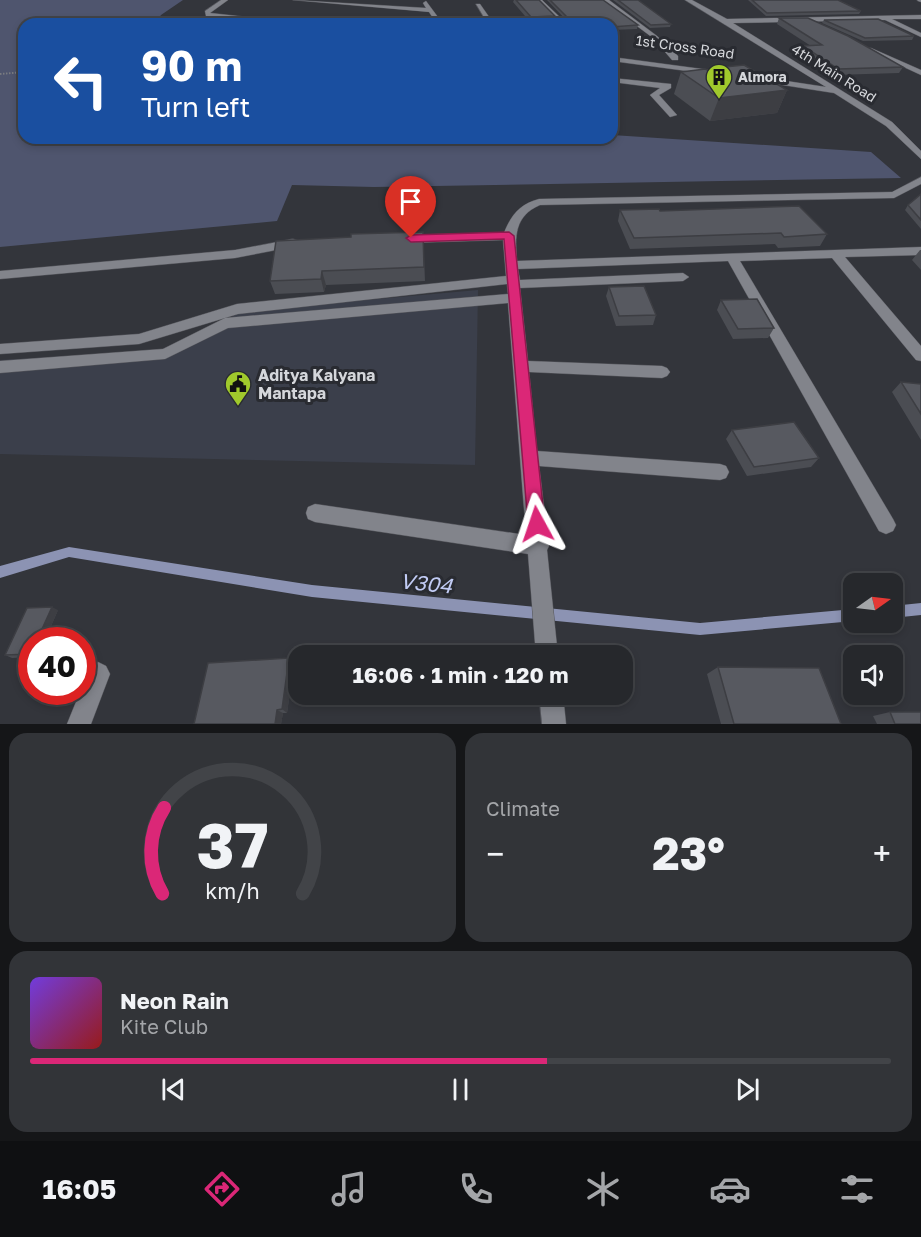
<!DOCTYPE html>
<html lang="en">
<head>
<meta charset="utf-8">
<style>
	body { margin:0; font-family:"Golos Text",sans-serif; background:#323438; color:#f1f3f6; height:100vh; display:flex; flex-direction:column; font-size:22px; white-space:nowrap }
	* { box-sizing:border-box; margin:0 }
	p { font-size:20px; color:#a4a6a9 }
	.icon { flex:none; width:33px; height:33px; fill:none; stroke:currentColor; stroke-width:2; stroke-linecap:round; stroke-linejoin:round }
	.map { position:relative; height:724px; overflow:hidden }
	.panel { display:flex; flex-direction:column; gap:9px; padding:9px; background:#151618; flex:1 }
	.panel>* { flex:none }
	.banner { position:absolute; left:18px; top:18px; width:600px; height:126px; border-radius:18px; box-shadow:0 3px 9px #0003,0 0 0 2px #424448; background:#1a4fa0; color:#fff; overflow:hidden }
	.needle { width:39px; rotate:76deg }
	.buttons { position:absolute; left:843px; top:573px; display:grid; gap:12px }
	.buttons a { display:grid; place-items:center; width:60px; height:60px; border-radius:12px; background:#26282c; box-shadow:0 3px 9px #0003,0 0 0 2px #424448; font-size:30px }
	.speed { position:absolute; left:18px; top:627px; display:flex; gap:12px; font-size:30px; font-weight:700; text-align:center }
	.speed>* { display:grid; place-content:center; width:78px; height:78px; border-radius:50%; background:#26282c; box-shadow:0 3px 9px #0003,0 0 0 2px #424448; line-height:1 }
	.speed .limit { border:9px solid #d22; background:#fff; color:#111 }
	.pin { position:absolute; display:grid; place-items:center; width:51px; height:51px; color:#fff; margin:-62px -26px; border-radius:50% 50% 50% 0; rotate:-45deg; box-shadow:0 0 6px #0007 }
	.pin .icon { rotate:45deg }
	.me { position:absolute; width:66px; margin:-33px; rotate:355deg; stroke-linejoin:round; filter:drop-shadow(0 0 4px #0008) }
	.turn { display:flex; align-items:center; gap:21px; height:126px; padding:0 24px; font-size:27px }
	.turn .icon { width:78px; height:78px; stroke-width:2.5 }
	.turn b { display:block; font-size:42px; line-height:51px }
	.big { font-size:45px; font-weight:700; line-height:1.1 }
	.panel .tile { flex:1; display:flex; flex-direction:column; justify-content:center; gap:9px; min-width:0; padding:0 21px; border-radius:18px; background:#323438 }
	.panel .dial { align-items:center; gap:0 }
	.dial svg { height:156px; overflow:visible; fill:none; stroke:#424448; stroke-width:7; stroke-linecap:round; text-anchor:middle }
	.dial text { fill:#f1f3f6; stroke:none }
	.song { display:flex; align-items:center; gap:18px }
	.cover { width:72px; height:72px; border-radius:9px; background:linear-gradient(135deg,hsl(260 70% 55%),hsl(0 70% 35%)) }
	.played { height:6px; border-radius:3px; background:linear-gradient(90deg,#db2777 60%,#424448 60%) }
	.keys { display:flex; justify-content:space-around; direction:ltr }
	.heat { display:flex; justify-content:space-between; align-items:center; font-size:33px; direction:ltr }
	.panel .tiles { flex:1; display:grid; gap:9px; grid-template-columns:1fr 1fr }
	.tile:last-child { grid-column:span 2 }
	.trip { position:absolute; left:288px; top:645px; width:345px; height:60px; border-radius:18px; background:#26282c; box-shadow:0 3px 9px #0003,0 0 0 2px #424448; font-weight:700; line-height:60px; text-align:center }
	.menu { display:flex; height:96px; justify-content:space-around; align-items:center; background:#0f1012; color:#a4a6a9 }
	.menu .icon { width:42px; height:42px }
	.menu .selected { color:#db2777 }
	.menu b { font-size:27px; color:#f1f3f6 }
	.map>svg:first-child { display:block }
</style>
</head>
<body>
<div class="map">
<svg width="921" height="724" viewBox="0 0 921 724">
	<rect width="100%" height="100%" fill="#33353b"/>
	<path fill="#3b3f4b" d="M478,290L475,465L0,454V360L158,351L244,311Z"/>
	<path fill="#4f556e" d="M0,0H183L161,15L155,24H24V138H612V135L871,152L901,178L374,187L292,185L277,221L0,247Z"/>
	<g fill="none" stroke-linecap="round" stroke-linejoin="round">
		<path fill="#8c93b3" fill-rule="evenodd" d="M69,547L312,585L700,623L854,609V621L700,635L312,597L69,557L0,578V566Z
			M921,603V615L892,618V606Z"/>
		<g stroke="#53545a" stroke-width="1">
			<path id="minor" d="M221,0H228L210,13L311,24L206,16L205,11Z
				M293,0L426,8L423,3L426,1L443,24H437L429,12Z
				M536,0H542L567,24H560Z
				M602,0H609L657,36L678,56V60H672L653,38Z
				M685,0H692L727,19L921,15V19H892L921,33V37L885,20L733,23L892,122L921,151V159L886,126L834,93L750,80V76H753L826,87Z
				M917,0H921V2L918,1Z
				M476,4H480L494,24H488Z
				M867,48H871L921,70V75L867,50Z
				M612,57L717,71L721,73L717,75L612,61Z
				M612,78L671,84V88L659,95L677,115L670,117L650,95L660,88L612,82Z
				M921,177V184L894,198L540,205C514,216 515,237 517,261L921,247V255L845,257L921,346V361L916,360L832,258L740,261L893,519L896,525L893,531L886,534L879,531L728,261L518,269L520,280L683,273L689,277L683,281L520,288L528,361L662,366L667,368L670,372L667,376L662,378L529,372L537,451L720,464L726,466L729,472L726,478L720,480L539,466L549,546L547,550L558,656H536L528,554L315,522L308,519L306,513L308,507L315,504L526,535L508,303L228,328L165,359L0,373V361L163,349L225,318L508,294L507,284L238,314L139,344L0,354V344L139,334L237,304L506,276L503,240L404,243L398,239L404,235L504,233C511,215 520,204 539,199L892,192Z
				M293,239L297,240V246L235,258L0,279V271L235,250Z
				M98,662L106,666L110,674L91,724H67L80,692H82V684L90,666Z
				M539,694H563L566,724H542Z"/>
		</g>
		<path stroke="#797b80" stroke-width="2" stroke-dasharray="1.5 1.5" stroke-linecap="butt" d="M0,74L24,72"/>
		<use href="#minor" fill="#82848b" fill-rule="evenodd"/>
	</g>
	<path fill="#4b4d53" d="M514,0H539L555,16V22L531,23L513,2Z
		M547,0H603L638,25L637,29L612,30V24H584L580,21H567Z
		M613,0H638L671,24L670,27L650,28Z
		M748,0H838L861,11L859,14L766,16Z
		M779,18L903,67L899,73L834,75L800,52L803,46H811L777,24Z
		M824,20L914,36L912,40L863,41L822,23Z
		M681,72L787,90L777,113L710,121L674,94Z
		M921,194V229L905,210L908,205Z
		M620,210L660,211L827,234L820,246L778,248L775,244L630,249L618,221Z
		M423,232L425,281L326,285L324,292L275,294L270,281Z
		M920,250H921V270L912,260Z
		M609,287L656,315L653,325L616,326L606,296Z
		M721,300L774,328L768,338L733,339L717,310Z
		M901,382L921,384V440L892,392Z
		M732,430L819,458L811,467L747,476L726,439Z
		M58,610L45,640H32V657L12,658L5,655Z
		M289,658L294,664L287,713H283L281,724H194Z
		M718,667L841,724H721L707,674Z
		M890,712L921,724H877L873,716Z"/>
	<path fill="#3d3e43" d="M612,86H615L612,99Z
		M787,90L777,113L710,121L719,98Z
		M322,271L326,285L324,292L321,279Z
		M52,607L58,610L45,640H37Z
		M289,658L294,664L287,713L282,709Z
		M277,710L283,713L281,724H275Z"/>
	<path fill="#575960" stroke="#3d3e43" stroke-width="1.5" d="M516,0H539L555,16L531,17Z
		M550,0H603L638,25L612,27V24H588L581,17L568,18Z
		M618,0H638L671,24L651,25Z
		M752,0H838L861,11L767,13Z
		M779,18H808L848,36L903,67L838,69L803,46L822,45Z
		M878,19L914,36L865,38L824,20Z
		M744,65L787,90L719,98L681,72L705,69L710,71L715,68Z
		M921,194V220L908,205Z
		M799,206L827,234L784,237L781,233L634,238L620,210L659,209L660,211Z
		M423,232L424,267L322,271L321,279L270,281L276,241L351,237V234Z
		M644,286L656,315L619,316L609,287Z
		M757,299L774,328L738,329L721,300Z
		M901,382L921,384V414Z
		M794,422L819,458L754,467L732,430Z
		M52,607L37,640H32V654L5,655L27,608Z
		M289,658L282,709L277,710L275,724H194L208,663Z
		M718,667L819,668L841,724H734Z
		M890,712H921V724H895Z"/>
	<path fill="#db2777" stroke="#8e194d" stroke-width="1.5" d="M509,232L514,236L545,524L543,530L537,532L531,530L528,524L504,239L411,242L406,238L411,235Z"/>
	<defs>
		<g id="building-pin" transform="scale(1.35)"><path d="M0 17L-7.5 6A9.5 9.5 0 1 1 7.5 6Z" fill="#a0c92c" stroke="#292b31"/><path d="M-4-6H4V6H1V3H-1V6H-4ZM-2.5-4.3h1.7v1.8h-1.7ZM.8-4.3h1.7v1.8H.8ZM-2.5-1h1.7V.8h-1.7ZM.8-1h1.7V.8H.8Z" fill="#111"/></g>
		<g id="civic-pin" transform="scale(1.35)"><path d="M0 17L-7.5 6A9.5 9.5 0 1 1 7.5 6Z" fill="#a0c92c" stroke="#292b31"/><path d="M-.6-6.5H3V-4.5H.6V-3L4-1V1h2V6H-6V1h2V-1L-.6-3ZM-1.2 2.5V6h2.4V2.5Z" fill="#111"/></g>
	</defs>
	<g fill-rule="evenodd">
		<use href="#building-pin" x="719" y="77"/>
		<use href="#civic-pin" x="238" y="384"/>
	</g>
	<g text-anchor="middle" stroke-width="6" stroke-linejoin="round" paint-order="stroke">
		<g font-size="14" fill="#d5d7db" stroke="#292b31">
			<text transform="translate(685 47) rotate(8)" y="5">1st Cross Road</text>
			<text transform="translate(834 73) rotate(32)" y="5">4th Main Road</text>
		</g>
		<g font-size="14" font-weight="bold" fill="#d5d7db" stroke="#292b31" text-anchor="start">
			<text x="738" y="82">Almora</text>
		</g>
		<g font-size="16" font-weight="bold" fill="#d5d7db" stroke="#292b31" text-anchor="start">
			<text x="258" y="381">Aditya Kalyana<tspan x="258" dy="18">Mantapa</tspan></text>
		</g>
		<g font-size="21" font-style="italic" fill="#c1cbf4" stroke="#292b31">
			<text transform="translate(426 584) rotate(6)" y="7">V304</text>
		</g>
	</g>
</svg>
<div class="buttons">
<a><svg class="needle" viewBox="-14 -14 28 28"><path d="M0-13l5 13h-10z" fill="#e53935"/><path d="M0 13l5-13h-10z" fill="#a4a6a9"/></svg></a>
<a><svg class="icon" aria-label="sound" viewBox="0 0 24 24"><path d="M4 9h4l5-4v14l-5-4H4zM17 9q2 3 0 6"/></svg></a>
</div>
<div class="speed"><div class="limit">40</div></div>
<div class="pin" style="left:411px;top:238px;background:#d93025"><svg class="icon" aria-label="arrive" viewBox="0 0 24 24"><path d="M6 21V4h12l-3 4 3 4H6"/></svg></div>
<svg class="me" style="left:537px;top:524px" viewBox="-20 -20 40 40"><path d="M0-17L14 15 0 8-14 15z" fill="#db2777" stroke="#fff" stroke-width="4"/></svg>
<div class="trip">16:06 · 1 min · 120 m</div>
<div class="banner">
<div class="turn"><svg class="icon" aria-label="left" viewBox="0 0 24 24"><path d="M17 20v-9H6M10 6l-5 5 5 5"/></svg><div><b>90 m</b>Turn left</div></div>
</div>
</div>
<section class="panel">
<div class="tiles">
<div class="tile dial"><svg viewBox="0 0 100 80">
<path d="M14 69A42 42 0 1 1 86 69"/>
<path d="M14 69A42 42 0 0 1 15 25" stroke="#db2777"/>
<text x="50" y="56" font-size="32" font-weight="700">37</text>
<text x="50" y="72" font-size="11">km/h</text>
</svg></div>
<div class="tile"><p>Climate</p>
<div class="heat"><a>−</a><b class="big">23°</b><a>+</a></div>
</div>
<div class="tile">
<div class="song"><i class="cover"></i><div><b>Neon Rain</b><p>Kite Club</p></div></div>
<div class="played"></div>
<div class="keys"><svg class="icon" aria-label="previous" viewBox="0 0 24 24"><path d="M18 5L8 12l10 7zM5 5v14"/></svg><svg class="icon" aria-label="pause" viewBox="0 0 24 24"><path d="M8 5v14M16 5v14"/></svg><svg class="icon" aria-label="next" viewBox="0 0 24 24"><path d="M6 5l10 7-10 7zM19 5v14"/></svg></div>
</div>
</div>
</section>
<nav class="menu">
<b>16:05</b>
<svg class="icon selected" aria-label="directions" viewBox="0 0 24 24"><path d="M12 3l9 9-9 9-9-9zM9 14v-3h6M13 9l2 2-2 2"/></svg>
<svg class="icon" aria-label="music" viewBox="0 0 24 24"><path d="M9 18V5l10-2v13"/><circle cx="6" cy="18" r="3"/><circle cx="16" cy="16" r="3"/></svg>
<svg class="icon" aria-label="phone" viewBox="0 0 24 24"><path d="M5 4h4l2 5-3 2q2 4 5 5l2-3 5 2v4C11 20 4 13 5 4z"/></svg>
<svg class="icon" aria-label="climate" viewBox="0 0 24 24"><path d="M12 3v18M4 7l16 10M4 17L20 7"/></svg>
<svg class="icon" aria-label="car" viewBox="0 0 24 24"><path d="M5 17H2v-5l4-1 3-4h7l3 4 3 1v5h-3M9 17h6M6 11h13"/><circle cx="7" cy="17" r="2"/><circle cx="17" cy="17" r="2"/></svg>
<svg class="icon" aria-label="filters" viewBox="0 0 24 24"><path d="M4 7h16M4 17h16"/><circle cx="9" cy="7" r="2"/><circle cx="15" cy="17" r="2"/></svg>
</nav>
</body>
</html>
